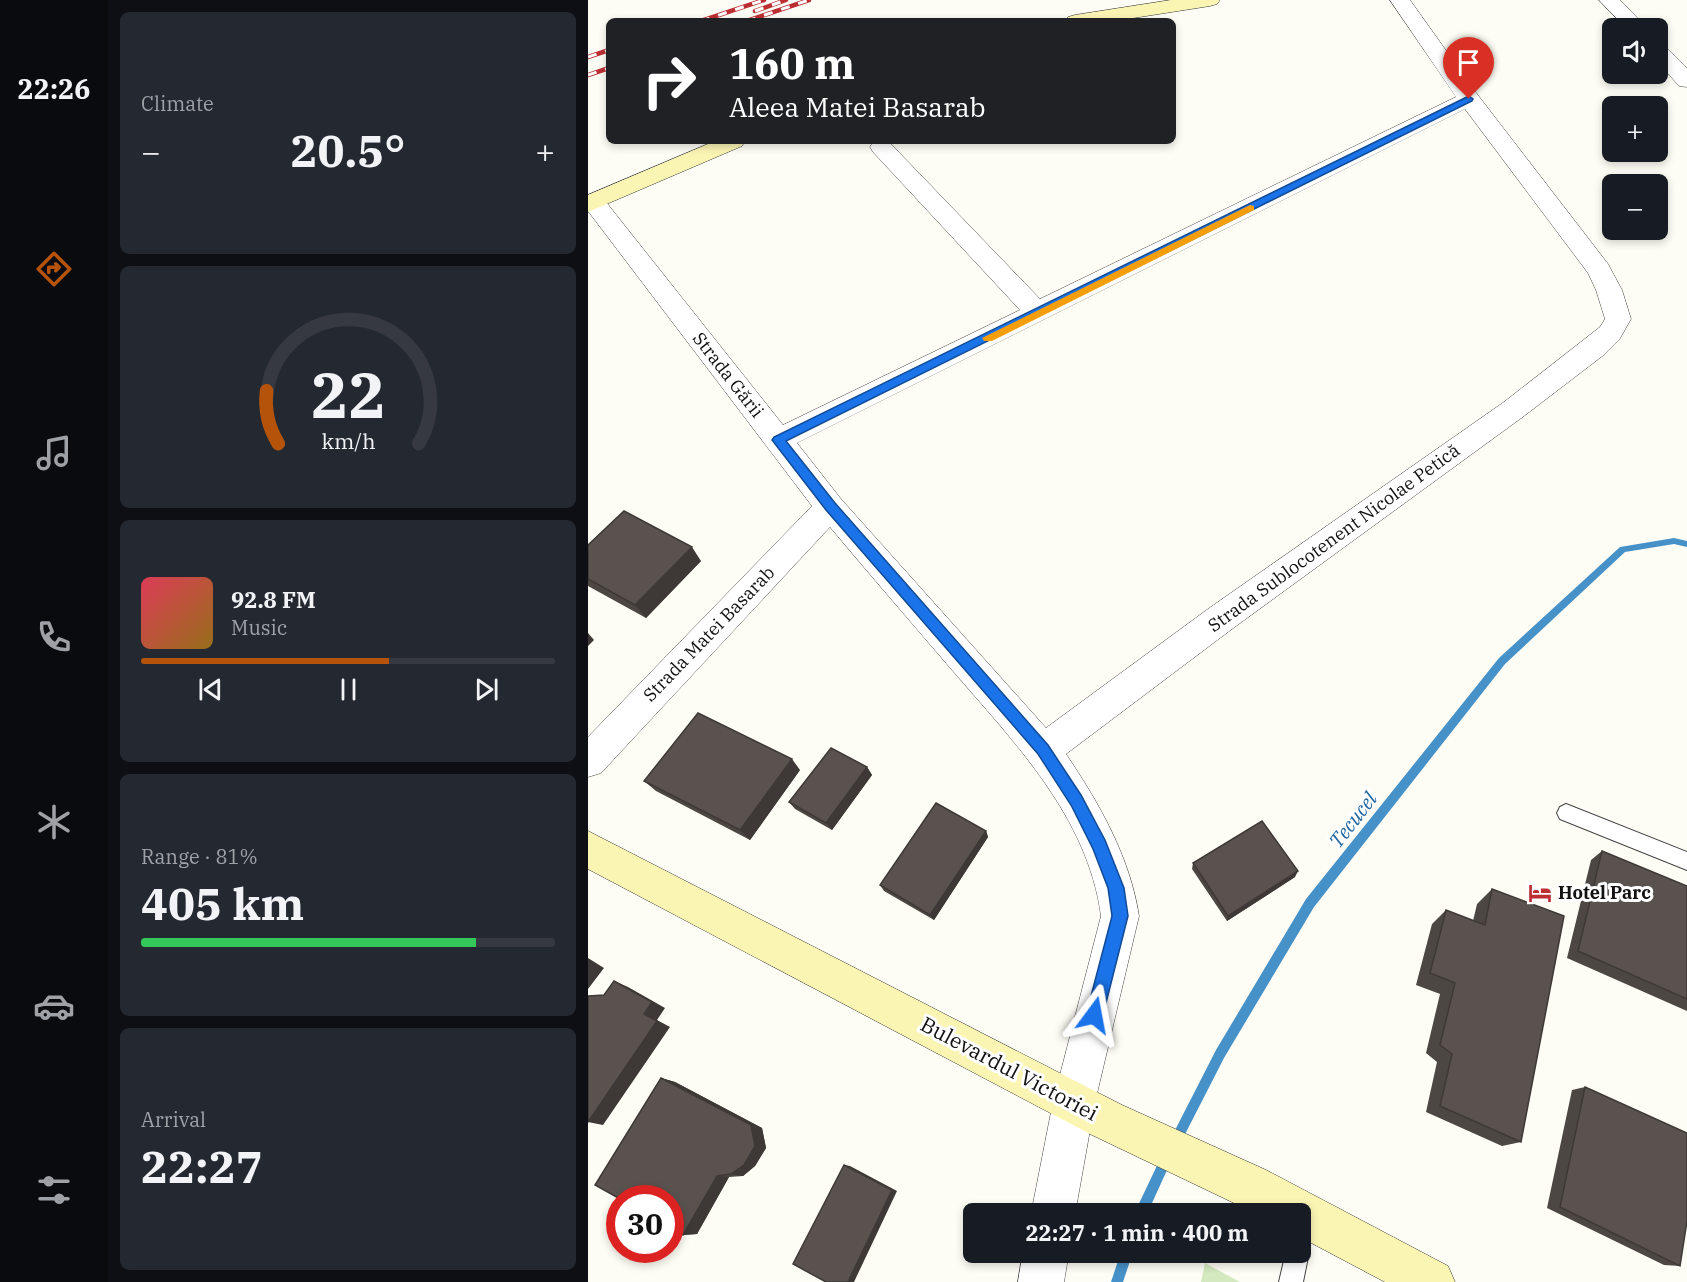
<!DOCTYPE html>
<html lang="en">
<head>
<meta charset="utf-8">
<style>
	body { margin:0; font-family:"IBM Plex Serif",serif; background:#242831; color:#f1f3f6; height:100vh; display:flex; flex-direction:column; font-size:22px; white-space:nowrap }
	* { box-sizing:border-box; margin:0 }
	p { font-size:20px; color:#9ea1a6 }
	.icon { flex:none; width:33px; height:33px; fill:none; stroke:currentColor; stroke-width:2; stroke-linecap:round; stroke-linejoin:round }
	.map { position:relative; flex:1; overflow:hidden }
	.side { display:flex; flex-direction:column; gap:12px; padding:12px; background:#0d0f14; width:480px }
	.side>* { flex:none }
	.hud { position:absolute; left:18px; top:18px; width:570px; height:126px; border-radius:9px; box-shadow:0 3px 9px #0003; background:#202124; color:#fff; overflow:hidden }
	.fabs { position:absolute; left:1014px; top:18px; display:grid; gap:12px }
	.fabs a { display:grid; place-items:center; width:66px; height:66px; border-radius:9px; background:#171b24; box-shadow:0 3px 9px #0003; font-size:30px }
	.speed { position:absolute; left:18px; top:1185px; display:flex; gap:12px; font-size:30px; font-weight:700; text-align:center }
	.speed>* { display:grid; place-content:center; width:78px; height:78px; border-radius:50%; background:#171b24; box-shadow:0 3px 9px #0003; line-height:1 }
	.speed .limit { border:9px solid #d22; background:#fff; color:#111 }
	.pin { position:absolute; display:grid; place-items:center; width:51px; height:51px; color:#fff; margin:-62px -26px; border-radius:50% 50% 50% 0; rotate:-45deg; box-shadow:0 0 6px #0007 }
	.pin .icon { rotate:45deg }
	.me { position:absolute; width:66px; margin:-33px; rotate:13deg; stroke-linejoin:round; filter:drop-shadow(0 0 4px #0008) }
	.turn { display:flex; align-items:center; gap:21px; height:126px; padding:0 24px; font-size:27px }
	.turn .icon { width:78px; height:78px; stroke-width:2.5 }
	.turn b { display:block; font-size:42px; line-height:51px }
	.big { font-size:45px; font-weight:700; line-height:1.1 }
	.side .tile { flex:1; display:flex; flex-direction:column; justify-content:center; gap:9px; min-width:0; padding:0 21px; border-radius:9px; background:#242831 }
	.side .dial { align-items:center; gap:0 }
	.dial svg { height:156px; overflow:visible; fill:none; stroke:#363941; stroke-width:7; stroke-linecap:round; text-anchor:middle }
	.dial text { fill:#f1f3f6; stroke:none }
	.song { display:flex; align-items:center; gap:18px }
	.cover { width:72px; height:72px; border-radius:9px; background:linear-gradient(135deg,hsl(350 70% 55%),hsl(40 70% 35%)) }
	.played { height:6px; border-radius:3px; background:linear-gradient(90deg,#b45309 60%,#363941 60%) }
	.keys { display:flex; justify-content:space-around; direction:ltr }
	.heat { display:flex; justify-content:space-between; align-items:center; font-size:33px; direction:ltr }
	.charge { height:9px; border-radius:4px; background:linear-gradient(90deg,#34c759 81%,#363941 0) }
	.trip { position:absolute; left:375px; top:1203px; width:348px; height:60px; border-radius:9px; background:#171b24; box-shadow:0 3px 9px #0003; font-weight:700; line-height:60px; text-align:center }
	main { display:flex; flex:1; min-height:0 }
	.dock { display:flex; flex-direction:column; width:108px; justify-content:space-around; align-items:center; background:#090b0e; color:#9ea1a6 }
	.dock .icon { width:42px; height:42px }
	.dock .on { color:#b45309 }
	.dock b { font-size:27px; color:#f1f3f6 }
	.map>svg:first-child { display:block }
</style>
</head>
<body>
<main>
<nav class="dock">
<b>22:26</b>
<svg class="icon on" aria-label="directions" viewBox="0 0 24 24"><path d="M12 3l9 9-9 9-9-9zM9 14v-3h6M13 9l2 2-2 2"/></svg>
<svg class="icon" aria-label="music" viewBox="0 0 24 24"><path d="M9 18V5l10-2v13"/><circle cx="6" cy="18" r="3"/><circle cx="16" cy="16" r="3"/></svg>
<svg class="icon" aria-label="phone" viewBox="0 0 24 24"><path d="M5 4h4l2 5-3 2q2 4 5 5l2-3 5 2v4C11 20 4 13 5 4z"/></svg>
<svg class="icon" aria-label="climate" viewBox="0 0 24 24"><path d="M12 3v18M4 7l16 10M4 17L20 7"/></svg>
<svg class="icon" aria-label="car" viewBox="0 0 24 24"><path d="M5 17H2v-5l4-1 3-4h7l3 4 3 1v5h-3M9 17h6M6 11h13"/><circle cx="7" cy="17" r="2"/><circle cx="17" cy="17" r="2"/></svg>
<svg class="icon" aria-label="filters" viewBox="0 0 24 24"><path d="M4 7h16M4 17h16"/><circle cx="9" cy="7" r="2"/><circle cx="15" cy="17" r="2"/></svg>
</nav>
<section class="side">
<div class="tile"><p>Climate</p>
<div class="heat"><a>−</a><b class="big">20.5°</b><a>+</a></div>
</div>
<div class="tile dial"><svg viewBox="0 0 100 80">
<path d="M14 69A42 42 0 1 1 86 69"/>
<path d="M14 69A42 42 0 0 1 8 42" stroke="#b45309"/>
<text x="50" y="56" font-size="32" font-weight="700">22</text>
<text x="50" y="72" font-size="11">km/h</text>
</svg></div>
<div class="tile">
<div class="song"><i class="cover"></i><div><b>92.8 FM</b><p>Music</p></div></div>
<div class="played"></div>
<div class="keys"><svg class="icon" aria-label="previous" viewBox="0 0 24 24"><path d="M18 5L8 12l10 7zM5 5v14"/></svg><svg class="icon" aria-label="pause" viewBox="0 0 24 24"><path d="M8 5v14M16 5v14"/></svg><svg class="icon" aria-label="next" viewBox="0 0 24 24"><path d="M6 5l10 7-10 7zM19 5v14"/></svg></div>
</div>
<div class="tile"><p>Range · 81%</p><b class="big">405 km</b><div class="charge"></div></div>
<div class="tile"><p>Arrival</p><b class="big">22:27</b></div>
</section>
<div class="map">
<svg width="1099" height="1282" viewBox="0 0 1099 1282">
	<rect width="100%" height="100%" fill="#fefdf5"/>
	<path fill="#d4e9bf" d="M617,1263L652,1282H613Z"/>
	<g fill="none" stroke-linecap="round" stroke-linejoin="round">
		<path fill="#4691c8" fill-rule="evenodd" d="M1086,538L1099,541V547L1086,544L1037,552L917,664L726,907L636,1058L591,1146L587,1148L583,1146L581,1142L583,1138L628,1050L718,899L911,658L1032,547Z
			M579,1151L583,1153L585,1157L559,1214H546L575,1153Z
			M533,1252H545L535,1282H523Z"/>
		<g stroke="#444" stroke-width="2">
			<path id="lane" d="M978,804L1099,852V870L972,819L969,813L972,807Z
				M712,1242L718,1244L721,1252L715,1282H691L698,1252H712Z"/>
		</g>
		<g stroke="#444" stroke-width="1">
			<path id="street" d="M802,0H822L889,94L1020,264L1034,290L1043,319L1031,340L1017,354L936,416L644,629L478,754C511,803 542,857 551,916L507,1102L487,1214H443L465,1102L513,916C500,817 426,742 364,670C323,622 282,575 242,527L13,773L0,777V737L224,506L0,211V196L6,195L14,197L195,425L432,310L285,152L282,147L285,142H301L452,299L868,97ZM877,109L1000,273L1008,290L1017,319L1012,327L916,402L620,609L458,728L253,499L209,443Z
				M1011,0H1032L1059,28H1038Z
				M1070,44L1077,46L1099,68V87L1091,86L1070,62Z
				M435,1252H481L476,1282H430Z"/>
		</g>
		<g stroke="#333" stroke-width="1">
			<path id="secondary" d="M583,0H632L629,4L622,6L526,21H477L480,17L487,15Z
				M127,141H157L154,146L0,212V195Z
				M0,831L534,1105L678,1170L860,1266L867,1282H797L712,1237V1214H669L504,1135L0,869Z"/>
		</g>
		<use href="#lane" fill="#fff" fill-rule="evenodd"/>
		<use href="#street" fill="#fff" fill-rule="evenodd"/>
		<use href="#secondary" fill="#fbf5b4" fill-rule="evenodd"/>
		<g stroke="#bc2e32" stroke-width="4.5">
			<path id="rail" d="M167,11L198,0
				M113,21L176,0
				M159,21L221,0
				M0,57L21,50
				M0,75L21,68"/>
		</g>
		<use href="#rail" stroke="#fff" stroke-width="3" stroke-dasharray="9" stroke-linecap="butt"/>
	</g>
	<path fill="#4d4743" d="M0,545L113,561L58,618L0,586Z
		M279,767L284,775L244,830L207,809L201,802Z
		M212,770L162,840L68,791L56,781Z
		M398,831L400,837L346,920L296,891L292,885Z
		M1014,851L1099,886V1011L979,958L1003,860Z
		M605,863L707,877L639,921L604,869Z
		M904,889L933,1142L914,1146L838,1112L849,1062L838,1053L852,994L828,985L844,924L858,910L885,921L889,904Z
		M73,1078L87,1082L174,1128L178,1148L167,1166L155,1176L141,1177L109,1234L95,1235Z
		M997,1087L1092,1266L1076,1265L959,1208L984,1090Z"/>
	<path fill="#3e3937" d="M104,547L113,561L58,618L47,605Z
		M0,633L6,640L0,646Z
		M204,759L212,770L162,840L152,830Z
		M279,767L284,775L244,830L238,823Z
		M398,831L400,837L346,920L342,915Z
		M710,871L707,877L639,921L640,916Z
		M0,958L16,968L0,989Z
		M26,981L40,987L77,1008L69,1020L82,1027L15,1125L0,1122L56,1014Z
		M73,1078L87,1082L174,1128L178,1148L167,1166L155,1176L143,1174Z
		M256,1165L262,1166L309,1191L266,1282H260Z
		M129,1176L141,1177L109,1234L95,1235Z"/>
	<path fill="#59524e" stroke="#3e3937" stroke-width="1.5" d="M36,511L104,547L47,605L0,579V545Z
		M110,713L204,759L152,830L56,781Z
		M243,748L279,767L238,823L201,802Z
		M348,803L398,831L342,915L292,885Z
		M674,821L710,871L640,916L605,863Z
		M1014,851L1099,886V999L990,951Z
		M904,889L976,916L933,1142L852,1106L864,1054L852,1045L867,983L842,973L858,910L897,925Z
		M26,981L64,1002L56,1014L69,1021L0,1122V996L16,995Z
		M73,1078L163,1125L167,1146L156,1165L143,1174L129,1176L95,1235L82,1228V1198L32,1199L7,1185Z
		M997,1087L1099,1133V1221L1092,1266L972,1207Z
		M256,1165L304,1190L260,1282H238L205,1264Z"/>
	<path fill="#1a73e8" stroke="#114b97" stroke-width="1.5" d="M881,96L885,99L884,101L198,441L247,503L460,745L493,795L517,840L536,888L540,916L515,1015L512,1021L506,1023L500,1021L498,1015L524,916L520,888L505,849L483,805L450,754L238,510L184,440L186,437Z"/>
	<path fill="#f59e0b" d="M662,205L666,206V210L404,341H396L394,338Z"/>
	<defs>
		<g id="hotel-bare" transform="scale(1.8)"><path d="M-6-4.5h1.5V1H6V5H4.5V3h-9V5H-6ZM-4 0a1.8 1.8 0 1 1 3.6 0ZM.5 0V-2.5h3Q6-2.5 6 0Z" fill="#bc2e32" stroke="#fff" stroke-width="2.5" paint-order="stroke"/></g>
	</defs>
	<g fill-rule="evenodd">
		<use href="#hotel-bare" x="952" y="893"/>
	</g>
	<g text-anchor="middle" stroke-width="6" stroke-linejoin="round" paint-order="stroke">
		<g font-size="18" fill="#111" stroke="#fff">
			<text transform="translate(140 375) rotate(52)" y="6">Strada Gării</text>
			<text transform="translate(746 538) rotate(-36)" y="6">Strada Sublocotenent Nicolae Petică</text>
			<text transform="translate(121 634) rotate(-46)" y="6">Strada Matei Basarab</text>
		</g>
		<g font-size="18" font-weight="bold" fill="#111" stroke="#fff" text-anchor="start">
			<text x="970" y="899">Hotel Parc</text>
		</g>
		<g font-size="20" font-style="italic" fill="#1e649f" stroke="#fff">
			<text transform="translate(765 820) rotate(-52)" y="7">Tecucel</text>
		</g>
		<g font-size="21" fill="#111" stroke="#fff">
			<text transform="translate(421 1069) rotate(28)" y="7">Bulevardul Victoriei</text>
		</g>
	</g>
</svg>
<div class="fabs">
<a><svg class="icon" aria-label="sound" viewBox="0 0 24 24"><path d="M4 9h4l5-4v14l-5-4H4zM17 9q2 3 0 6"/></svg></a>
<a>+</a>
<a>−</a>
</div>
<div class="speed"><div class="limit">30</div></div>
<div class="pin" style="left:881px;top:99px;background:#d93025"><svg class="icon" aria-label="arrive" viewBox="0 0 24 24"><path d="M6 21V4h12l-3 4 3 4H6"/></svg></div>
<svg class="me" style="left:506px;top:1015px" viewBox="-20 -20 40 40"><path d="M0-17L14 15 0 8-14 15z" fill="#1a73e8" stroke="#fff" stroke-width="4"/></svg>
<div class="trip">22:27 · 1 min · 400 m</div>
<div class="hud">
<div class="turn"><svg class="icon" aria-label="right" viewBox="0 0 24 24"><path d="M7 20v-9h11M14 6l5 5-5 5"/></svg><div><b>160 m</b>Aleea Matei Basarab</div></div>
</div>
</div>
</main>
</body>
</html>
